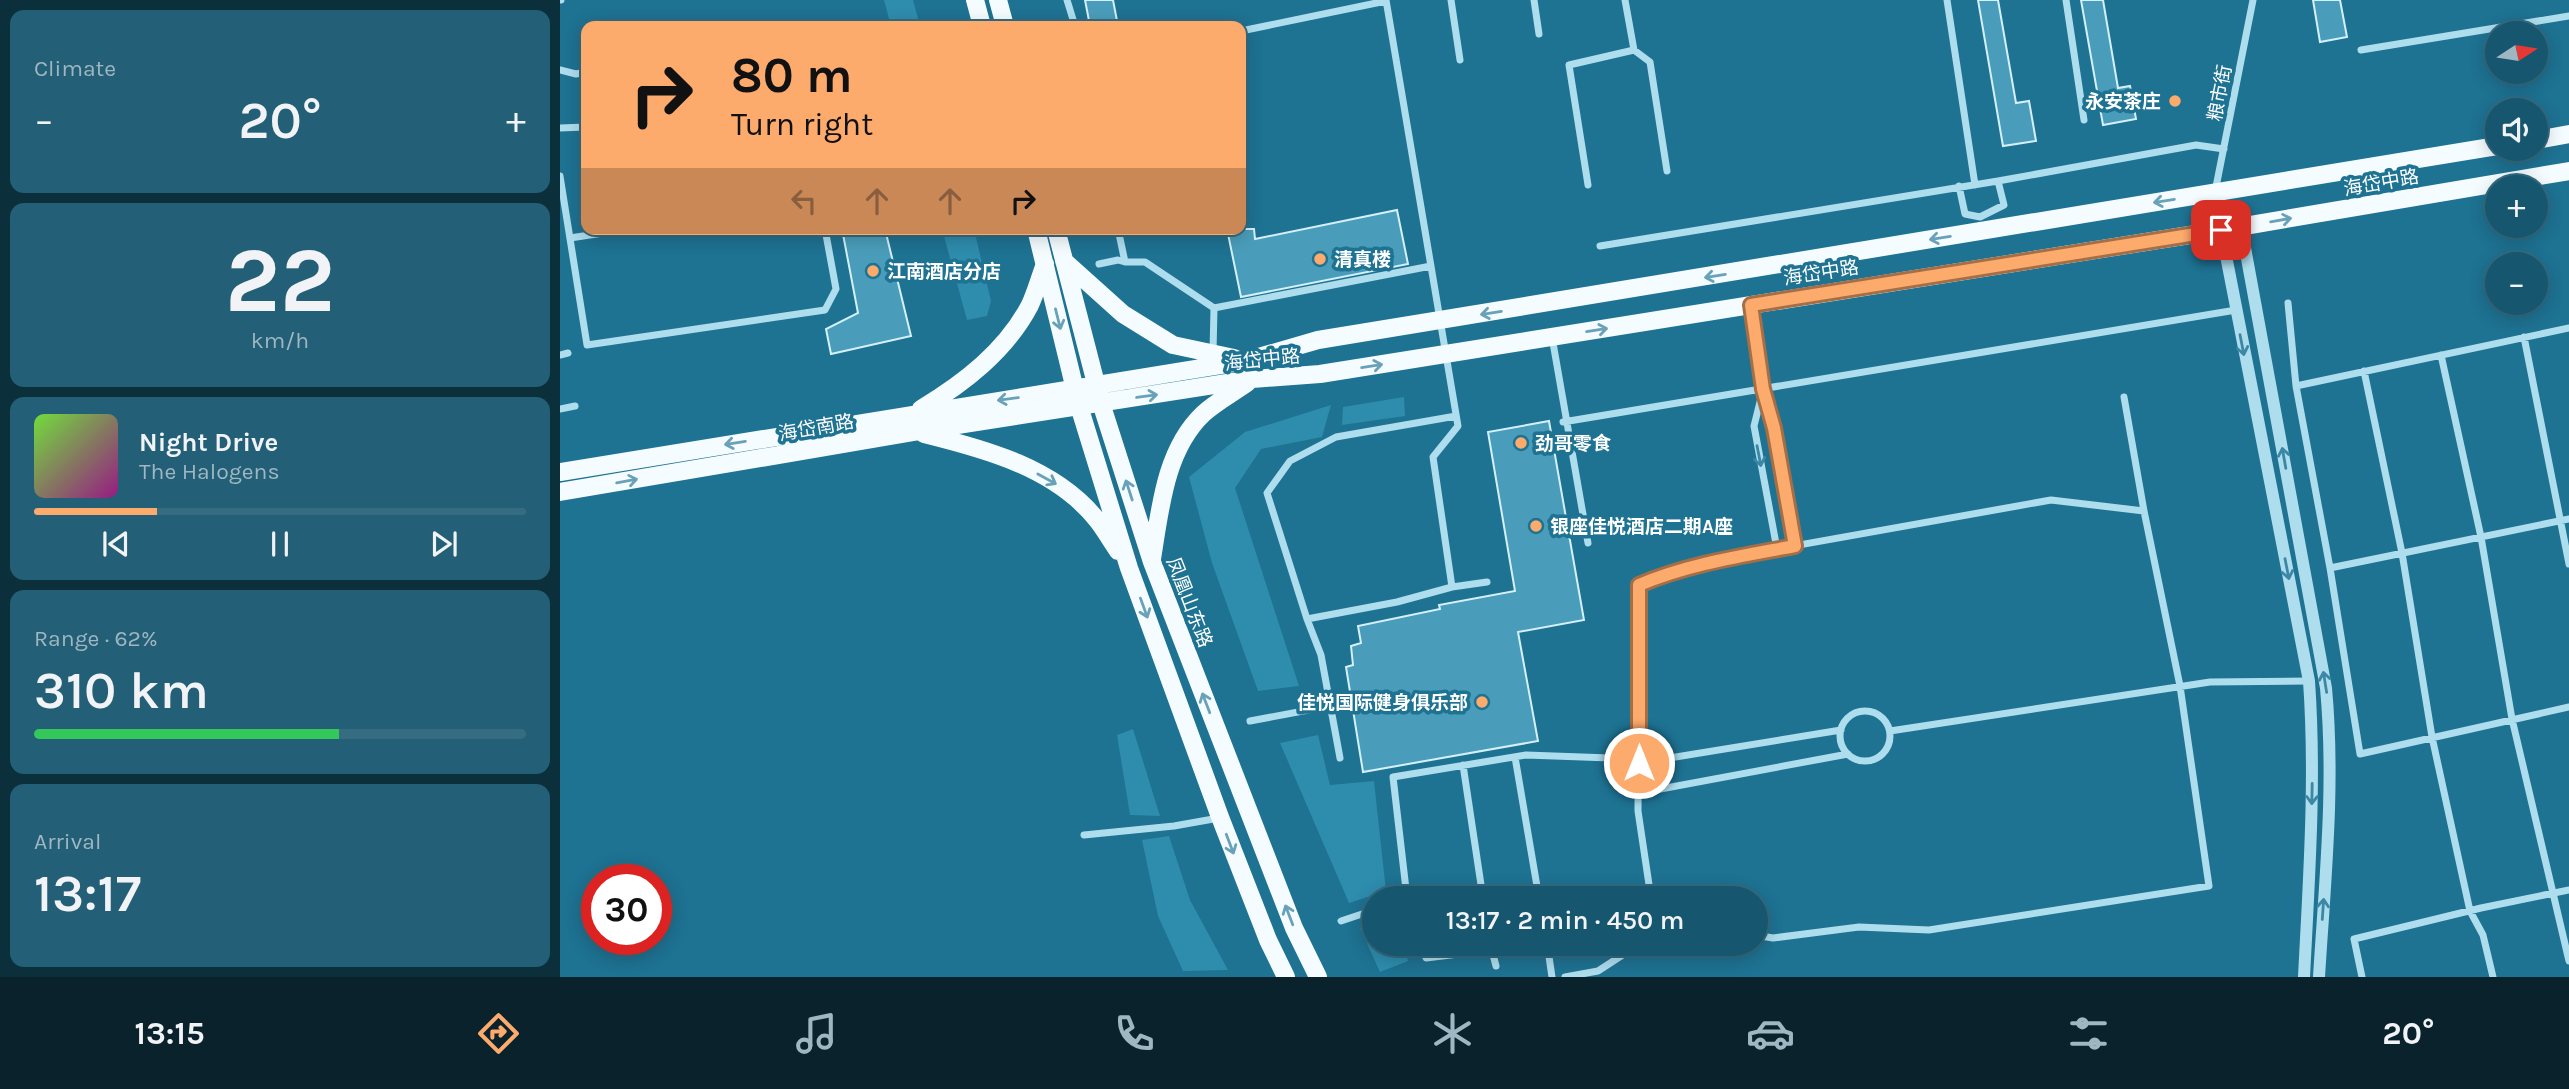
<!DOCTYPE html>
<html lang="en">
<head>
<meta charset="utf-8">
<style>
	body { margin:0; font-family:Karla,"Noto Sans SC",sans-serif; background:#235f76; color:#f1f3f6; height:100vh; display:flex; flex-direction:column; font-size:26px; white-space:nowrap }
	* { box-sizing:border-box; margin:0 }
	p { font-size:23px; color:#9eb7c2 }
	.icon { flex:none; width:38px; height:38px; fill:none; stroke:currentColor; stroke-width:2; stroke-linecap:round; stroke-linejoin:round }
	.map { position:relative; flex:1; overflow:hidden }
	.drawer { display:flex; flex-direction:column; gap:10px; padding:10px; background:#0c2f3c; width:560px }
	.drawer>* { flex:none }
	.top-card { position:absolute; left:21px; top:21px; width:665px; height:214px; border-radius:14px; box-shadow:0 4px 18px #0003,0 0 0 2px #356c81; background:#fdaa6d; color:#111; overflow:hidden }
	.needle { width:46px; rotate:78deg }
	.tools { position:absolute; left:1925px; top:21px; display:grid; gap:14px }
	.tools a { display:grid; place-items:center; width:63px; height:63px; border-radius:50%; background:#16566e; box-shadow:0 4px 18px #0003,0 0 0 2px #356c81; font-size:35px }
	.speed { position:absolute; left:21px; top:864px; display:flex; gap:14px; font-size:35px; font-weight:700; text-align:center }
	.speed>* { display:grid; place-content:center; width:91px; height:91px; border-radius:50%; background:#16566e; box-shadow:0 4px 18px #0003,0 0 0 2px #356c81; line-height:1 }
	.speed .limit { border:10px solid #d22; background:#fff; color:#111 }
	.pin { position:absolute; display:grid; place-items:center; width:60px; height:60px; color:#fff; margin:-30px; border-radius:14px; box-shadow:0 4px 10px #0006 }
	.me { position:absolute; width:77px; margin:-38px; rotate:0deg; stroke-linejoin:round; filter:drop-shadow(0 0 5px #0008) }
	.turn { display:flex; align-items:center; gap:24px; height:147px; padding:0 35px; font-size:32px }
	.turn .icon { width:91px; height:91px; stroke-width:2.5 }
	.turn b { display:block; font-size:49px; line-height:60px }
	.lanes { display:flex; align-items:center; height:66px; padding:0 35px; background:#0003; justify-content:center; gap:35px; direction:ltr }
	.lanes .off { opacity:.35 }
	.big { font-size:52px; font-weight:600; line-height:1.1 }
	.drawer .card { flex:1; display:flex; flex-direction:column; justify-content:center; gap:10px; min-width:0; padding:0 24px; border-radius:14px; background:#235f76 }
	.drawer .dial { align-items:center; gap:0 }
	.dial b { font-size:91px; line-height:1 }
	.song { display:flex; align-items:center; gap:21px }
	.cover { width:84px; height:84px; border-radius:10px; background:linear-gradient(135deg,hsl(100 70% 55%),hsl(310 70% 35%)) }
	.played { height:7px; border-radius:4px; background:linear-gradient(90deg,#fdaa6d 25%,#356c81 25%) }
	.keys { display:flex; justify-content:space-around; direction:ltr }
	.heat { display:flex; justify-content:space-between; align-items:center; font-size:38px; direction:ltr }
	.charge { height:10px; border-radius:5px; background:linear-gradient(90deg,#34c759 62%,#356c81 0) }
	.trip { position:absolute; left:802px; top:886px; width:406px; height:70px; border-radius:35px; background:#16566e; box-shadow:0 4px 18px #0003,0 0 0 2px #356c81; font-weight:600; line-height:70px; text-align:center }
	.tab-bar { display:flex; height:112px; justify-content:space-around; align-items:center; background:#09222c; color:#9eb7c2 }
	.tab-bar .icon { width:49px; height:49px }
	.tab-bar .selected { color:#fdaa6d }
	.tab-bar b { font-size:32px; color:#f1f3f6 }
	main { display:flex; flex:1; min-height:0 }
	.map>svg:first-child { display:block }
</style>
</head>
<body>
<main>
<section class="drawer">
<div class="card"><p>Climate</p>
<div class="heat"><a>−</a><b class="big">20°</b><a>+</a></div>
</div>
<div class="card dial"><b>22</b><p>km/h</p></div>
<div class="card">
<div class="song"><i class="cover"></i><div><b>Night Drive</b><p>The Halogens</p></div></div>
<div class="played"></div>
<div class="keys"><svg class="icon" aria-label="previous" viewBox="0 0 24 24"><path d="M18 5L8 12l10 7zM5 5v14"/></svg><svg class="icon" aria-label="pause" viewBox="0 0 24 24"><path d="M8 5v14M16 5v14"/></svg><svg class="icon" aria-label="next" viewBox="0 0 24 24"><path d="M6 5l10 7-10 7zM19 5v14"/></svg></div>
</div>
<div class="card"><p>Range · 62%</p><b class="big">310 km</b><div class="charge"></div></div>
<div class="card"><p>Arrival</p><b class="big">13:17</b></div>
</section>
<div class="map">
<svg width="2009" height="977" viewBox="0 0 2009 977">
	<rect width="100%" height="100%" fill="#1e7292"/>
	<path fill="#2e8cad" d="M324,0H353L360,26H331Z
		M382,229H414L431,301L427,316L407,320Z
		M844,397L845,416L782,425L783,407Z
		M771,405L762,437L701,449L675,488L739,686L698,691L652,563L629,477L685,432Z
		M573,729L600,816L570,815L557,735Z
		M758,735L770,785L814,781L826,891L789,903L720,743Z
		M609,836L630,900L668,970L623,971L598,916L582,840Z
		M814,924V943H844L848,961L820,972L800,928Z"/>
	<path fill="#4a9dba" stroke="#d4f0fa" stroke-width="2" d="M525,0H553L558,26H530Z
		M1418,0H1438L1456,103L1469,101L1476,141L1443,146Z
		M1521,0H1543L1558,88L1570,86L1576,119L1543,125Z
		M1753,0H1780L1787,37L1760,42Z
		M837,210L848,264L681,297L667,229H694L695,239Z
		M282,229H325L351,336L271,354L266,329L298,313Z
		M989,421L1024,620L958,632L978,741L803,772L786,667L793,665L791,646L801,643L798,626L880,609L879,605L955,591L928,432Z"/>
	<g fill="none" stroke-linecap="round" stroke-linejoin="round">
		<path stroke="#aeddee" stroke-width="7" d="M0,0H1
			M507,0L515,26
			M826,0L898,426L873,457L892,587
			M891,0L900,60
			M974,0L979,34
			M1065,0L1074,50L1090,62L1107,171
			M1387,0L1415,185
			M1506,0L1524,120
			M681,31L826,1
			M1801,50L2009,16
			M0,70L16,74L26,72
			M0,128L26,127
			M0,176L27,345L265,310L276,289L265,229
			M1028,185L1009,65L1074,50
			M1399,186L1405,214L1420,217L1444,205L1438,181
			M1655,192L1693,0
			M558,229L565,262H585L654,308L871,266
			M10,238L69,229
			M1040,246L1438,181L1636,145L1664,149
			M539,264L558,260L565,262
			M1728,303L1736,386L1770,568L1800,754L2009,707
			M1191,306L1203,389L1214,428L1235,546
			M992,337L1028,543
			M1964,337L2009,564
			M653,352L654,308
			M0,355L8,353
			M1881,355L1921,537L1952,719L2009,961
			M1804,371L1842,553L1872,737L1910,911L1923,935L1933,977
			M1736,386L2009,328
			M1203,390L1194,426L1217,549
			M0,409L15,406
			M1003,422L1676,310
			M1770,568L2009,519
			M747,619L837,602L892,587L927,582
			M1280 736a25 25 0 1 1 50 0a25 25 0 1 1-50 0Z
			M690,721L770,706
			M1330,731L1650,682L1749,681
			M955,757L979,898
			M780,758L761,655L747,619L707,493L730,461L776,437L896,416
			M1079,763L1281,730
			M903,765L923,898
			M1079,793L1288,754
			M524,835L614,826L659,818
			M847,898L833,777L966,755L1050,758L1079,775
			M1091,898L1078,811L1079,585L1099,576L1172,557L1491,500L1584,511
			M781,921L814,910
			M1195,935L1213,938L1299,927L1369,930L1649,886L1620,686L1584,511L1564,397
			M861,943L866,958L931,950
			M930,943L936,966
			M987,943L992,977
			M1005,977L1038,971L1081,943
			M1802,977L1794,939L1921,908L2009,890"/>
		<path stroke="#aeddee" stroke-width="12" d="M1681,226L1766,688C1775,785 1765,880 1759,977
			M1661,230L1749,681C1756,780 1749,878 1744,977"/>
		<path stroke="#f5fcff" stroke-width="18" d="M415,0L422,26
			M438,0L445,26
			M1976,140L2009,134
			M476,229L519,406L569,568L660,817L708,940L726,977
			M496,229L541,403L592,562L734,928L758,977
			M504,261L563,314L613,345L674,358
			M361,409C404,383 446,351 470,305C476,292 480,277 485,264
			M364,434C425,449 496,468 537,520C545,530 551,541 558,551
			M0,472L685,361L758,340L1937,146
			M0,492L354,432L692,379L760,374L1661,230L2009,171
			M592,559C600,510 605,450 643,414C656,402 673,393 687,383"/>
	</g>
	<defs><path id="oneway-shaft" d="M-6 0H5M1.5-3L5.5 0L1.5 3" fill="none" stroke-width="1.6" stroke-linecap="round" stroke-linejoin="round" transform="scale(1.75)"/></defs>
	<g stroke="#69a2b8">
		<use href="#oneway-shaft" transform="translate(1604 201) rotate(171)"/>
		<use href="#oneway-shaft" transform="translate(1721 220) rotate(-10)"/>
		<use href="#oneway-shaft" transform="translate(1380 238) rotate(171)"/>
		<use href="#oneway-shaft" transform="translate(1155 276) rotate(171)"/>
		<use href="#oneway-shaft" transform="translate(931 313) rotate(171)"/>
		<use href="#oneway-shaft" transform="translate(498 319) rotate(76)"/>
		<use href="#oneway-shaft" transform="translate(1037 330) rotate(-9)"/>
		<use href="#oneway-shaft" transform="translate(812 366) rotate(-9)"/>
		<use href="#oneway-shaft" transform="translate(587 396) rotate(-8)"/>
		<use href="#oneway-shaft" transform="translate(448 399) rotate(172)"/>
		<use href="#oneway-shaft" transform="translate(175 443) rotate(171)"/>
		<use href="#oneway-shaft" transform="translate(487 479) rotate(29)"/>
		<use href="#oneway-shaft" transform="translate(67 481) rotate(-10)"/>
		<use href="#oneway-shaft" transform="translate(569 490) rotate(-108)"/>
		<use href="#oneway-shaft" transform="translate(584 608) rotate(70)"/>
		<use href="#oneway-shaft" transform="translate(646 703) rotate(-111)"/>
		<use href="#oneway-shaft" transform="translate(670 844) rotate(69)"/>
		<use href="#oneway-shaft" transform="translate(729 915) rotate(-111)"/>
	</g>
	<g stroke="#3b87a4">
		<use href="#oneway-shaft" transform="translate(1682 345) rotate(79)"/>
		<use href="#oneway-shaft" transform="translate(1199 456) rotate(79)"/>
		<use href="#oneway-shaft" transform="translate(1724 458) rotate(-100)"/>
		<use href="#oneway-shaft" transform="translate(1727 569) rotate(79)"/>
		<use href="#oneway-shaft" transform="translate(1765 682) rotate(-99)"/>
		<use href="#oneway-shaft" transform="translate(1752 794) rotate(91)"/>
		<use href="#oneway-shaft" transform="translate(1763 909) rotate(-86)"/>
	</g>
	<g fill="none" stroke-linecap="round" stroke-linejoin="round">
		<g stroke="#a46e47" stroke-width="18">
			<path id="route" d="M1079,763V585C1128,564 1182,556 1235,546L1214,428L1203,389L1191,305L1661,230"/>
		</g>
		<use href="#route" stroke="#fdaa6d" stroke-width="12"/>
	</g>
	<g fill="#fdaa6d" stroke="#1e7292" stroke-width="2.5">
		<circle cx="1615" cy="101" r="7"/>
		<circle cx="760" cy="259" r="7"/>
		<circle cx="313" cy="271" r="7"/>
		<circle cx="961" cy="443" r="7"/>
		<circle cx="976" cy="526" r="7"/>
		<circle cx="922" cy="702" r="7"/>
	</g>
	<g text-anchor="middle" stroke-width="7" stroke-linejoin="round" paint-order="stroke">
		<g font-size="19" fill="#fff" stroke="#1e7292">
			<text transform="translate(1659 93) rotate(-79)" y="7">粮市街</text>
			<text transform="translate(1821 182) rotate(-10)" y="7">海岱中路</text>
			<text transform="translate(1261 272) rotate(-9)" y="7">海岱中路</text>
			<text transform="translate(702 359) rotate(-6)" y="7">海岱中路</text>
			<text transform="translate(256 427) rotate(-10)" y="7">海岱南路</text>
			<text transform="translate(630 602) rotate(69)" y="7">凤凰山东路</text>
		</g>
		<g font-size="19" font-weight="bold" fill="#fff" stroke="#1e7292" text-anchor="start">
			<text x="1601" y="108" text-anchor="end">永安茶庄</text>
			<text x="774" y="266">清真楼</text>
			<text x="327" y="278">江南酒店分店</text>
			<text x="975" y="450">劲哥零食</text>
			<text x="990" y="533">银座佳悦酒店二期A座</text>
			<text x="908" y="709" text-anchor="end">佳悦国际健身俱乐部</text>
		</g>
	</g>
</svg>
<div class="tools">
<a><svg class="needle" viewBox="-14 -14 28 28"><path d="M0-13l5 13h-10z" fill="#e53935"/><path d="M0 13l5-13h-10z" fill="#9eb7c2"/></svg></a>
<a><svg class="icon" aria-label="sound" viewBox="0 0 24 24"><path d="M4 9h4l5-4v14l-5-4H4zM17 9q2 3 0 6"/></svg></a>
<a>+</a>
<a>−</a>
</div>
<div class="speed"><div class="limit">30</div></div>
<div class="pin" style="left:1661px;top:230px;background:#d93025"><svg class="icon" aria-label="arrive" viewBox="0 0 24 24"><path d="M6 21V4h12l-3 4 3 4H6"/></svg></div>
<svg class="me" style="left:1079px;top:763px" viewBox="-20 -20 40 40"><circle r="17" fill="#fdaa6d" stroke="#fff" stroke-width="3"/><path d="M0-11L8 9 0 5-8 9z" fill="#fff"/></svg>
<div class="trip">13:17 · 2 min · 450 m</div>
<div class="top-card">
<div class="turn"><svg class="icon" aria-label="right" viewBox="0 0 24 24"><path d="M7 20v-9h11M14 6l5 5-5 5"/></svg><div><b>80 m</b>Turn right</div></div>
<div class="lanes"><svg class="icon off" aria-label="left" viewBox="0 0 24 24"><path d="M17 20v-9H6M10 6l-5 5 5 5"/></svg><svg class="icon off" aria-label="ahead" viewBox="0 0 24 24"><path d="M12 20V5M6 11l6-6 6 6"/></svg><svg class="icon off" aria-label="ahead" viewBox="0 0 24 24"><path d="M12 20V5M6 11l6-6 6 6"/></svg><svg class="icon" aria-label="right" viewBox="0 0 24 24"><path d="M7 20v-9h11M14 6l5 5-5 5"/></svg></div>
</div>
</div>
</main>
<nav class="tab-bar">
<b>13:15</b>
<svg class="icon selected" aria-label="directions" viewBox="0 0 24 24"><path d="M12 3l9 9-9 9-9-9zM9 14v-3h6M13 9l2 2-2 2"/></svg>
<svg class="icon" aria-label="music" viewBox="0 0 24 24"><path d="M9 18V5l10-2v13"/><circle cx="6" cy="18" r="3"/><circle cx="16" cy="16" r="3"/></svg>
<svg class="icon" aria-label="phone" viewBox="0 0 24 24"><path d="M5 4h4l2 5-3 2q2 4 5 5l2-3 5 2v4C11 20 4 13 5 4z"/></svg>
<svg class="icon" aria-label="climate" viewBox="0 0 24 24"><path d="M12 3v18M4 7l16 10M4 17L20 7"/></svg>
<svg class="icon" aria-label="car" viewBox="0 0 24 24"><path d="M5 17H2v-5l4-1 3-4h7l3 4 3 1v5h-3M9 17h6M6 11h13"/><circle cx="7" cy="17" r="2"/><circle cx="17" cy="17" r="2"/></svg>
<svg class="icon" aria-label="filters" viewBox="0 0 24 24"><path d="M4 7h16M4 17h16"/><circle cx="9" cy="7" r="2"/><circle cx="15" cy="17" r="2"/></svg>
<b>20°</b>
</nav>
</body>
</html>
